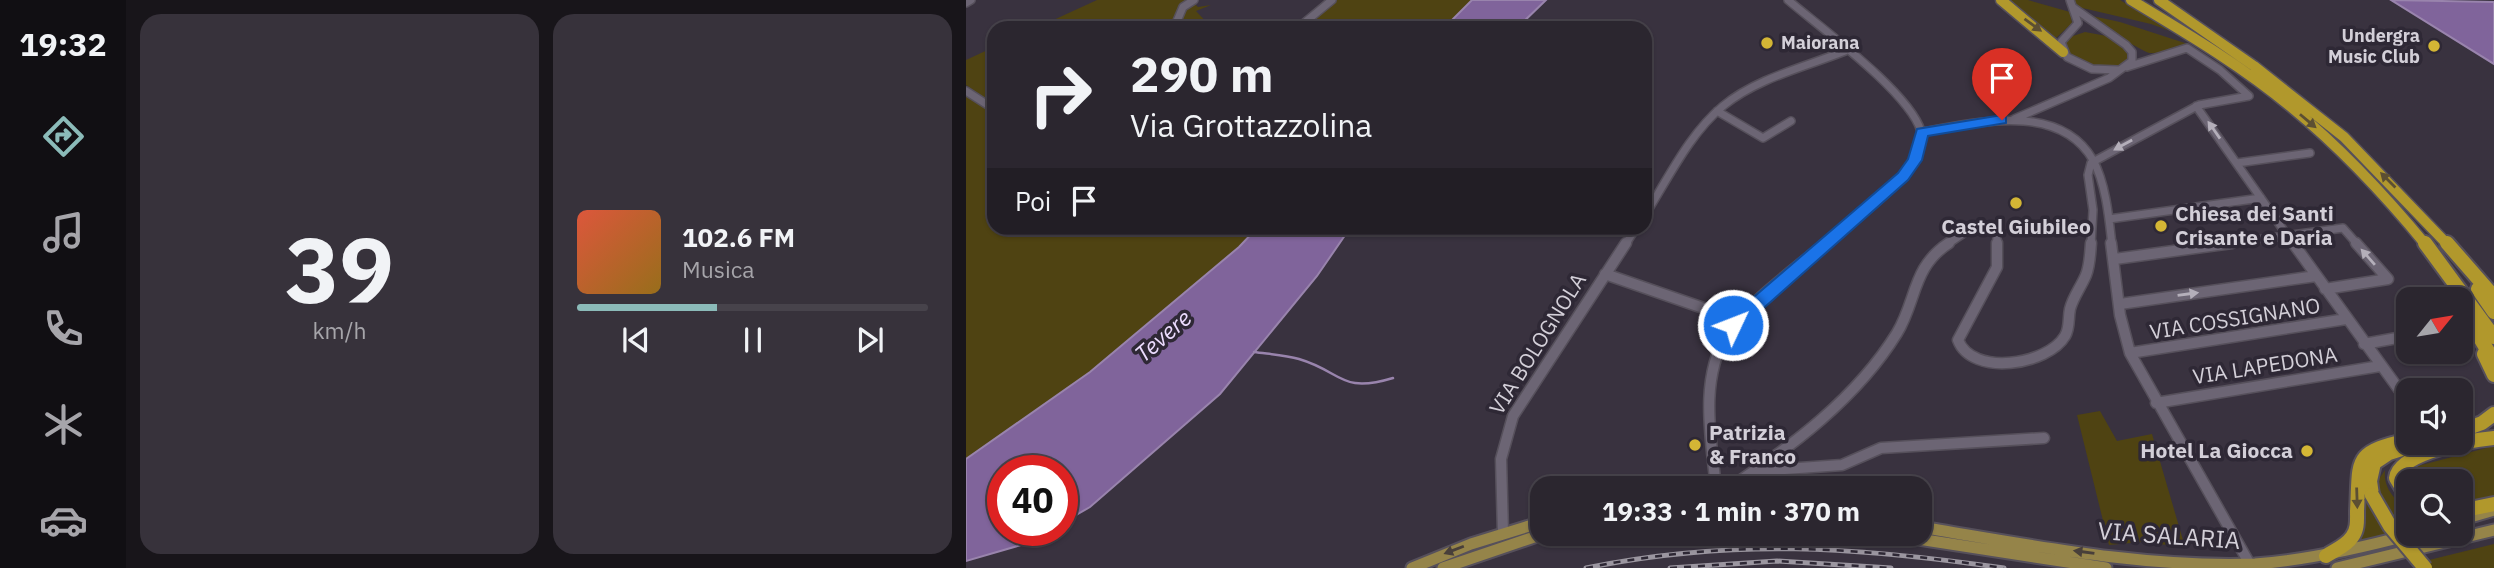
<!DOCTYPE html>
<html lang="it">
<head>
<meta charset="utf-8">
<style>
	body { margin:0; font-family:"IBM Plex Sans",sans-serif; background:#37323b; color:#f1f3f6; height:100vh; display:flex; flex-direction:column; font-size:26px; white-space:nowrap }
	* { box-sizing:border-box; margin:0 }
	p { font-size:23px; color:#a6a5aa }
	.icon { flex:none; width:38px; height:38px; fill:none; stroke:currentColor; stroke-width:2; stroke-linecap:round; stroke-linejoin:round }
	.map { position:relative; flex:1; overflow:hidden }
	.sheet { display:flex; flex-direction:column; gap:14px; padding:14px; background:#18151a; width:840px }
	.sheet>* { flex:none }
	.banner { position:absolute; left:21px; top:21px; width:665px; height:214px; border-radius:21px; box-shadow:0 2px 5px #0004,0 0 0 2px #47434b; background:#2b262f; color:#f1f3f6; overflow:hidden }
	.needle { width:46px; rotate:60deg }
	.fabs { position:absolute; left:1430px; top:287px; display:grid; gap:14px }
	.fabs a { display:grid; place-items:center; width:77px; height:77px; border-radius:14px; background:#2b262f; box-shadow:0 2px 5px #0004,0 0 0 2px #47434b; font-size:35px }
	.speed { position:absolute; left:21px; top:455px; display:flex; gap:14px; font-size:35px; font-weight:700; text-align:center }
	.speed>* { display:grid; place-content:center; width:91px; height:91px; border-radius:50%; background:#2b262f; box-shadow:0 2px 5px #0004,0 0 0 2px #47434b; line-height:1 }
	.speed .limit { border:10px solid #d22; background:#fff; color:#111 }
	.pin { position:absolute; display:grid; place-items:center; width:60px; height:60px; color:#fff; margin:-72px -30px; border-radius:50% 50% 50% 0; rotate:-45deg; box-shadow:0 0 7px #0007 }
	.pin .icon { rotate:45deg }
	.me { position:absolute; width:77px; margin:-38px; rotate:47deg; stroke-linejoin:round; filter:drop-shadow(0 0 5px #0008) }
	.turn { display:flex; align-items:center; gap:24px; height:147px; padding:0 28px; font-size:32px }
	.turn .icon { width:91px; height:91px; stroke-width:2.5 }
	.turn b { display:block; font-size:49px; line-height:60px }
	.then { display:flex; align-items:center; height:66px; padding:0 28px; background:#0003; gap:14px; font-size:26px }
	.sheet .widget { flex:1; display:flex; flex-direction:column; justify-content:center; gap:10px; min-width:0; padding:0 24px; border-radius:21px; background:#37323b }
	.sheet .dial { align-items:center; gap:0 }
	.dial b { font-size:91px; line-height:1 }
	.song { display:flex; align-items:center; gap:21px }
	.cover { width:84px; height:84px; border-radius:10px; background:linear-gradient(135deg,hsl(10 70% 55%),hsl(40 70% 35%)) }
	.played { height:7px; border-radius:4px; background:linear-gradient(90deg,#8bbbb9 40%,#47434b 40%) }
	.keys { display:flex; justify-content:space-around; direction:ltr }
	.sheet .tiles { flex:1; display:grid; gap:14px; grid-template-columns:repeat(2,1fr) }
	.trip { position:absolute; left:564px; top:476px; width:402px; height:70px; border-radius:21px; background:#2b262f; box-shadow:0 2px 5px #0004,0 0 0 2px #47434b; font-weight:800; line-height:70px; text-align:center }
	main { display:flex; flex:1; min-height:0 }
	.tab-bar { display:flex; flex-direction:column; width:126px; justify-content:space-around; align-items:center; background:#110f13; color:#a6a5aa }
	.tab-bar .icon { width:49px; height:49px }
	.tab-bar .current { color:#8bbbb9 }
	.tab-bar b { font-size:32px; color:#f1f3f6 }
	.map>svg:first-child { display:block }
</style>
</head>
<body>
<main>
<nav class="tab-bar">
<b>19:32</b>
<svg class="icon current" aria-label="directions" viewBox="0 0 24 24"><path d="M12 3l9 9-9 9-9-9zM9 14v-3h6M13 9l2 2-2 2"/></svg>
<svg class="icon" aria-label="music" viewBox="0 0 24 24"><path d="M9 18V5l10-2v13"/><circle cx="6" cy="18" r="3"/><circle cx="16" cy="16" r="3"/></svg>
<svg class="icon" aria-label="phone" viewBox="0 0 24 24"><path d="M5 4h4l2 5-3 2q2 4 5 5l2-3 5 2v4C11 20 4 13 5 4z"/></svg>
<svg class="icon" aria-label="climate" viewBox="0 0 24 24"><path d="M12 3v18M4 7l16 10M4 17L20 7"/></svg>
<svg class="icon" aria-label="car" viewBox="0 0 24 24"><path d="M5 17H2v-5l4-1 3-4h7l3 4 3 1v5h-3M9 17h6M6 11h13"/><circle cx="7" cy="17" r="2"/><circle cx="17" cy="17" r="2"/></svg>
</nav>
<section class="sheet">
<div class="tiles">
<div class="widget dial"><b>39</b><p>km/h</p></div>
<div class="widget">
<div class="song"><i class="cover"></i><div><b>102.6 FM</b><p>Musica</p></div></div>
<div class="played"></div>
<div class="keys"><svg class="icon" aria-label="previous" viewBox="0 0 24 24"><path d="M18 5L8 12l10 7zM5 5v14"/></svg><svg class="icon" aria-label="pause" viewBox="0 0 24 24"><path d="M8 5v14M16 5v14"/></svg><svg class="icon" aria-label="next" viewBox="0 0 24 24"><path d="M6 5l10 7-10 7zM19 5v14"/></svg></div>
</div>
</div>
</section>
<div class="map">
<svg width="1528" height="568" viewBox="0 0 1528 568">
	<rect width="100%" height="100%" fill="#39323f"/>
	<path fill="#4f4312" d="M131,0H224L232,7L245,5L230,11L244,26L70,28Z
		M371,0H508L479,28H338Z
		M1039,0H1062L1104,12L1106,23L1089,39Z
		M1108,0H1154L1204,31L1185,24L1112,7Z
		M1117,14L1154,22L1222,44C1209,45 1197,54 1184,53C1178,53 1125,19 1117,14Z
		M1119,32L1146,37L1162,52L1161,61C1144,74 1100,68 1100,42L1104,37Z
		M28,47V104L0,85V60Z
		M0,96L28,114V228H291L273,247L124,372L0,459Z
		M1134,411L1151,441L1186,434L1219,547L1175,542L1143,545L1111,415Z
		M1528,446V498L1495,508L1494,481H1442V491L1437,478L1444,468Z
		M1419,470C1417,488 1429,500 1442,510V529L1434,531L1415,501L1411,482Z
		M1401,494L1424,535L1386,544L1399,499Z
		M1528,544V568H1466L1459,561Z"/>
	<path fill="#80649b" stroke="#9984ad" stroke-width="2" d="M506,0H580L551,28H478Z
		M1425,0L1528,2V64Z
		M291,228H384L351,276L254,394L124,507L96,523V471H37V530H83L62,543L0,561V459L124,372L273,247Z"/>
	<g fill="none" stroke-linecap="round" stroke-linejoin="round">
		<path stroke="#9984ad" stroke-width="2.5" d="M288,352C302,354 319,355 333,359C377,372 374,394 427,378"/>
		<g stroke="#56505b" stroke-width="10">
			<path id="minor-far1" d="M822,0C855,28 943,92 955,131C958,139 955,148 951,156C934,189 886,221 858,245
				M1104,0L1112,23L1095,42L1101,57L1126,69L1152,70
				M0,3L5,0
				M208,28L217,7L228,0
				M332,28L366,0
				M0,91L28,109
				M1230,106L1328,245
				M751,111L797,138L825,121
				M1048,119L1143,78L1166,61V52L1160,45L1108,8
				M956,132C1009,123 1093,101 1127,160C1140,184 1143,218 1146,245
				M1271,163L1344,153
				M679,215C702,179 723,134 757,106C791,78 839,67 879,51
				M1143,219L1295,198
				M659,245L670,228
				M980,245C1000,233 1008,220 1030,233L1032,245
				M1125,245L1127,210L1122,175L1125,163L1233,105L1283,96L1254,70L1221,48L1161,67
				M1253,245L1377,228L1392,245"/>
		</g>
		<g stroke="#56505b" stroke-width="13">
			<path id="minor" d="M1031,243V267L992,340C1006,377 1082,365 1099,336C1104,328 1102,318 1104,309C1107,297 1115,287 1120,275C1124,265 1124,254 1125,243
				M1145,243L1154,315L1164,353L1286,568
				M1327,243L1442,402
				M1149,259L1266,243
				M639,274L772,320
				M1359,289L1422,279L1390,243
				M1154,304L1350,276
				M1398,344L1442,336
				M1164,353L1380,319
				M1190,403L1414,366
				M791,471L876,465L915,448L1078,438
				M750,488C745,438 733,380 761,334C778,306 833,266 860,243
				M763,488C825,447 891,398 931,333C951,300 946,267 983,243
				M537,533L535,459L547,416L660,243"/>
		</g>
		<g stroke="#56505b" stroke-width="15">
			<path id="major" d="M1494,520L1528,510
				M954,527C1064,545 1177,568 1289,564C1343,560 1395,548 1447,534
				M920,534L1140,568
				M446,568L505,544L576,522
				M477,568L577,534
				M1371,568L1528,530"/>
		</g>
		<g stroke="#56505b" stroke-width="13">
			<path id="highway-far1" d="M1035,0L1097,52
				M1165,0C1220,33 1276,66 1325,107C1375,148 1419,195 1460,245
				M1193,0L1288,66L1378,137L1482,245"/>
		</g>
		<g stroke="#56505b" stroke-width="18">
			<path id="highway" d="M1459,243L1528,337
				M1481,243L1528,297
				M1512,289L1528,312
				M1494,305L1528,361
				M1518,354L1528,375
				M1494,431L1516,423L1528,414
				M1406,495L1404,481L1408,463L1423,453L1454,443
				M1442,498L1430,478C1433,452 1506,440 1528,438
				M1494,511L1528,504
				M1360,556C1369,550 1380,546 1386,537C1392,529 1391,520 1391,511C1394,459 1386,453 1442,440"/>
		</g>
		<use href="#minor-far1" stroke="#6c6574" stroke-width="7"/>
		<use href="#minor" stroke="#6c6574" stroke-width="10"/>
		<use href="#major" stroke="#958449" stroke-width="11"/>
		<use href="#highway-far1" stroke="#b1982c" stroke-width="10"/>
		<use href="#highway" stroke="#b1982c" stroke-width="14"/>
		<g stroke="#9b96a0" stroke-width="5">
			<path id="rail" d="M620,568C768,538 890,547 1038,568
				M704,568L811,561L925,568"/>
		</g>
		<use href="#rail" stroke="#2e2835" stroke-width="2.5" stroke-dasharray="7" stroke-linecap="butt"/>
		<g stroke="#56505b" stroke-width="18" stroke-linecap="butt">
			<path id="highway-bridge" d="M1406,495L1424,526L1459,568"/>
		</g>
		<use href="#highway-bridge" stroke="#b1982c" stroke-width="14"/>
	</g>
	<defs><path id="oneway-solid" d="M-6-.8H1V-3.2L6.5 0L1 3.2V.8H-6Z" transform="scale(1.75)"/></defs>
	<g fill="#5c4f32">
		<use href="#oneway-solid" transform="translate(1067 25) rotate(36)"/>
		<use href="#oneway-solid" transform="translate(1342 121) rotate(40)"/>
		<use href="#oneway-solid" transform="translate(1422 180) rotate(-135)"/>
		<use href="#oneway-solid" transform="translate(1391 498) rotate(88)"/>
	</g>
	<g fill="#b4afba">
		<use href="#oneway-solid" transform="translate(1248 130) rotate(-125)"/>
		<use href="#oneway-solid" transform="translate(1157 145) rotate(151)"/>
		<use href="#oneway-solid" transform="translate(1402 257) rotate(-131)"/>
		<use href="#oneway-solid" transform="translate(1222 294) rotate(-8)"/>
	</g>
	<g fill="#483f3a">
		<use href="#oneway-solid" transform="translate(488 550) rotate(159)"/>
		<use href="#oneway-solid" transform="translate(1118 552) rotate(-172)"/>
	</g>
	<path fill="#1a73e8" stroke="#114b97" stroke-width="2" d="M1036,115L1040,116V123L962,136L956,160L942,180L773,330H761L758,325L761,320L932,173L942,159L951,129Z"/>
	<g fill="#d4b635" stroke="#2e2835" stroke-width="2.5">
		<circle cx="801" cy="43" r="7"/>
		<circle cx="1468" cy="46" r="7"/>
		<circle cx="1050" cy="203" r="7"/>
		<circle cx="1195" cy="226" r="7"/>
		<circle cx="729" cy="445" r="7"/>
		<circle cx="1341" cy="451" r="7"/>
	</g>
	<g text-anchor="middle" stroke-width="7" stroke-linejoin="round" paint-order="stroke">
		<g font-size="18" font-weight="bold" fill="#d3cfd8" stroke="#2e2835" text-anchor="end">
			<text x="1454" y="42">Undergra<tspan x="1454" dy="21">Music Club</tspan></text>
			<text x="815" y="49" text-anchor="start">Maiorana</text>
		</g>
		<g font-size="21" font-weight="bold" fill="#d3cfd8" stroke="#2e2835" text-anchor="start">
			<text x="1209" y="221">Chiesa dei Santi<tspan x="1209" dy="24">Crisante e Daria</tspan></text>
			<text x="1050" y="234" text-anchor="middle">Castel Giubileo</text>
			<text x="743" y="440">Patrizia<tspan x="743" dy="24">&amp; Franco</tspan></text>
			<text x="1327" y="458" text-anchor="end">Hotel La Giocca</text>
		</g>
		<g font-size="21" fill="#d3cfd8" stroke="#2e2835">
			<text transform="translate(1269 319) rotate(-9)" y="7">VIA COSSIGNANO</text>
			<text transform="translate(572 344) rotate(-58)" y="7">VIA BOLOGNOLA</text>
			<text transform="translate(1299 366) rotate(-9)" y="7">VIA LAPEDONA</text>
		</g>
		<g font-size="23" font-style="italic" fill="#ecdcfe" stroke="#2e2835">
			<text transform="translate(197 336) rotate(-41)" y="8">Tevere</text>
		</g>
		<g font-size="24" fill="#d3cfd8" stroke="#2e2835">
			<text transform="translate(1203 536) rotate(4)" y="8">VIA SALARIA</text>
		</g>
	</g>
</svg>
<div class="fabs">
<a><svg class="needle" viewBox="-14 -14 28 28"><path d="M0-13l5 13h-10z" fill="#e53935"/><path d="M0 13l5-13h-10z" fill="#a6a5aa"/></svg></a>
<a><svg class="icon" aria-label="sound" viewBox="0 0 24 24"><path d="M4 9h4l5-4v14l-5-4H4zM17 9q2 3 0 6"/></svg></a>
<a><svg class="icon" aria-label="search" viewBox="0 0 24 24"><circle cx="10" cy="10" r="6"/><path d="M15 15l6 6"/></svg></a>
</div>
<div class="speed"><div class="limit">40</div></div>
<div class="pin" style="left:1036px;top:120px;background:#d93025"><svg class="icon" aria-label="arrive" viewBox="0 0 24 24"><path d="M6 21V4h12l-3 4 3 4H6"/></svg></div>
<svg class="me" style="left:767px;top:325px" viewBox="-20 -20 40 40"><circle r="17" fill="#1a73e8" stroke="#fff" stroke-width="3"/><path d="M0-11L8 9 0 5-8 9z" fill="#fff"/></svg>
<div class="trip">19:33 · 1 min · 370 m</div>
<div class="banner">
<div class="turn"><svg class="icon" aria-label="right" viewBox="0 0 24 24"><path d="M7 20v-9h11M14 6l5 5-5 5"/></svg><div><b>290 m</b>Via Grottazzolina</div></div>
<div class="then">Poi<svg class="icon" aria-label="arrive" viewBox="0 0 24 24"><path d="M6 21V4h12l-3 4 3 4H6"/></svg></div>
</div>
</div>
</main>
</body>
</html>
